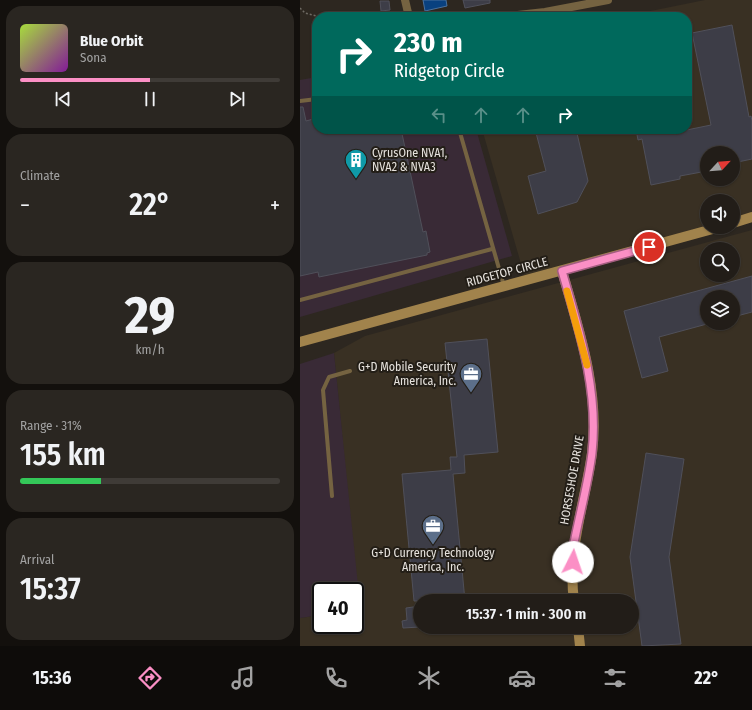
<!DOCTYPE html>
<html lang="en">
<head>
<meta charset="utf-8">
<style>
	body { margin:0; font-family:"Fira Sans Condensed",sans-serif; background:#2a2621; color:#f1f3f6; height:100vh; display:flex; flex-direction:column; font-size:15px; white-space:nowrap }
	* { box-sizing:border-box; margin:0 }
	p { font-size:13px; color:#a2a2a2 }
	.icon { flex:none; width:22px; height:22px; fill:none; stroke:currentColor; stroke-width:2; stroke-linecap:round; stroke-linejoin:round }
	.map { position:relative; flex:1; overflow:hidden }
	.details { display:flex; flex-direction:column; gap:6px; padding:6px; background:#13100d; width:300px }
	.details>* { flex:none }
	.top-card { position:absolute; left:12px; top:12px; width:380px; height:122px; border-radius:16px; box-shadow:0 1px 3px #0004,0 0 0 1px #3f3b37; background:#00695c; color:#fff; overflow:hidden }
	.needle { width:26px; rotate:64deg }
	.controls { position:absolute; left:400px; top:146px; display:grid; gap:8px }
	.controls a { display:grid; place-items:center; width:40px; height:40px; border-radius:50%; background:#221d18; box-shadow:0 1px 3px #0004,0 0 0 1px #3f3b37; font-size:20px }
	.speed { position:absolute; left:12px; top:582px; display:flex; gap:8px; font-size:20px; font-weight:700; text-align:center }
	.speed>* { display:grid; place-content:center; width:52px; height:52px; border-radius:50%; background:#221d18; box-shadow:0 1px 3px #0004,0 0 0 1px #3f3b37; line-height:1 }
	.speed .limit { border:2px solid #111; border-radius:6px; background:#fff; color:#111 }
	.pin { position:absolute; display:grid; place-items:center; width:34px; height:34px; color:#fff; margin:-17px; border:2px solid #fff; border-radius:50%; box-shadow:0 1px 4px #0007 }
	.me { position:absolute; width:44px; margin:-22px; rotate:4deg; stroke-linejoin:round; filter:drop-shadow(0 0 3px #0008) }
	.turn { display:flex; align-items:center; gap:14px; height:84px; padding:0 16px; font-size:18px }
	.turn .icon { width:52px; height:52px; stroke-width:2.5 }
	.turn b { display:block; font-size:28px; line-height:34px }
	.lanes { display:flex; align-items:center; height:38px; padding:0 16px; background:#0003; justify-content:center; gap:20px; direction:ltr }
	.lanes .off { opacity:.35 }
	.big { font-size:30px; font-weight:600; line-height:1.1 }
	.details .tile { flex:1; display:flex; flex-direction:column; justify-content:center; gap:6px; min-width:0; padding:0 14px; border-radius:16px; background:#2a2621 }
	.details .dial { align-items:center; gap:0 }
	.dial b { font-size:52px; line-height:1 }
	.song { display:flex; align-items:center; gap:12px }
	.cover { width:48px; height:48px; border-radius:6px; background:linear-gradient(135deg,hsl(80 70% 55%),hsl(290 70% 35%)) }
	.played { height:4px; border-radius:2px; background:linear-gradient(90deg,#fb8fc5 50%,#3f3b37 50%) }
	.keys { display:flex; justify-content:space-around; direction:ltr }
	.heat { display:flex; justify-content:space-between; align-items:center; font-size:22px; direction:ltr }
	.charge { height:6px; border-radius:3px; background:linear-gradient(90deg,#34c759 31%,#3f3b37 0) }
	.trip { position:absolute; left:113px; top:594px; width:226px; height:40px; border-radius:20px; background:#221d18; box-shadow:0 1px 3px #0004,0 0 0 1px #3f3b37; font-weight:600; line-height:40px; text-align:center }
	.tab-bar { display:flex; height:64px; justify-content:space-around; align-items:center; background:#0e0c0a; color:#a2a2a2 }
	.tab-bar .icon { width:28px; height:28px }
	.tab-bar .on { color:#fb8fc5 }
	.tab-bar b { font-size:18px; color:#f1f3f6 }
	main { display:flex; flex:1; min-height:0 }
	.map>svg:first-child { display:block }
</style>
</head>
<body>
<main>
<section class="details">
<div class="tile">
<div class="song"><i class="cover"></i><div><b>Blue Orbit</b><p>Sona</p></div></div>
<div class="played"></div>
<div class="keys"><svg class="icon" aria-label="previous" viewBox="0 0 24 24"><path d="M18 5L8 12l10 7zM5 5v14"/></svg><svg class="icon" aria-label="pause" viewBox="0 0 24 24"><path d="M8 5v14M16 5v14"/></svg><svg class="icon" aria-label="next" viewBox="0 0 24 24"><path d="M6 5l10 7-10 7zM19 5v14"/></svg></div>
</div>
<div class="tile"><p>Climate</p>
<div class="heat"><a>−</a><b class="big">22°</b><a>+</a></div>
</div>
<div class="tile dial"><b>29</b><p>km/h</p></div>
<div class="tile"><p>Range · 31%</p><b class="big">155 km</b><div class="charge"></div></div>
<div class="tile"><p>Arrival</p><b class="big">15:37</b></div>
</section>
<div class="map">
<svg width="452" height="646" viewBox="0 0 452 646">
	<rect width="100%" height="100%" fill="#2d2720"/>
	<path fill="#393023" fill-rule="evenodd" d="M405,0H452V217L433,223V201H407V227L226,281L182,129H387V17H321ZM407,153H433V179H407Z
		M452,230V646H0V618L21,615V625H55V599L58,595L34,353L65,336ZM407,249H433V275H407ZM407,297H433V323H407ZM120,601H332V627H120Z"/>
	<path fill="#392a36" d="M17,77V129H176L212,256L0,317V80Z
		M34,353L59,595L55,599V591H21V615L0,618V364Z"/>
	<path fill="#094180" stroke="#4b719c" d="M123,0H146L147,6L125,11Z"/>
	<path fill="#3d3d47" stroke="#50505a" d="M163,0H190V3L165,8Z
		M80,1H89L90,10L81,11Z
		M432,25L449,117L451,116L452,121V159L433,163V153H407V171L380,176V179L351,185L342,139L338,140L336,129H376L377,132L411,125L392,33Z
		M0,107H3L6,121L17,118V129H101L123,232L126,231L130,252L127,253V255L19,277L18,272L0,276Z
		M235,129H276L288,181L277,202L238,214L228,176L246,171Z
		M452,276V312L433,317V297H407V324L359,337L368,371L342,378L324,311Z
		M187,339L198,452L164,455L165,473L153,474L165,601H114L102,474L151,470L150,457H157L145,343Z
		M346,453L384,459L369,557L381,644L342,646L330,557Z
		M120,606V627L103,628L102,621L107,620L106,608Z"/>
	<g fill="none" stroke-linecap="round" stroke-linejoin="round">
		<path stroke="#6f6a63" stroke-width="1.5" stroke-dasharray="2 2" stroke-linecap="butt" d="M0,8L5,13L20,17"/>
		<path stroke="#756341" stroke-width="4" d="M0,101L17,99
			M159,129L204,286
			M0,300L192,249
			M32,496L23,390L29,377L50,371"/>
		<path stroke="#756341" stroke-width="8" d="M105,0L109,17
			M200,17L245,12L308,0"/>
		<path stroke="#a1834c" stroke-width="10" d="M433,223L452,217
			M262,271C279,330 300,391 292,453C285,503 267,550 274,601
			M0,342L420,227
			M278,627L280,646"/>
	</g>
	<g fill="none" stroke-linecap="round" stroke-linejoin="round">
		<g stroke="#a35d80" stroke-width="10">
			<path id="route" d="M273,562V548C279,516 288,485 292,453C299,390 279,330 262,271L349,247"/>
		</g>
		<use href="#route" stroke="#fb8fc5" stroke-width="7"/>
		<path stroke="#f59e0b" stroke-width="7" d="M267,291L287,365"/>
	</g>
	<defs>
		<g id="building-pin" transform="scale(1.15)"><path d="M0 17L-7.5 6A9.5 9.5 0 1 1 7.5 6Z" fill="#0f9aa8" stroke="#231e17"/><path d="M-4-6H4V6H1V3H-1V6H-4ZM-2.5-4.3h1.7v1.8h-1.7ZM.8-4.3h1.7v1.8H.8ZM-2.5-1h1.7V.8h-1.7ZM.8-1h1.7V.8H.8Z" fill="#fff"/></g>
		<g id="office-pin" transform="scale(1.15)"><path d="M0 17L-7.5 6A9.5 9.5 0 1 1 7.5 6Z" fill="#5c6f8a" stroke="#231e17"/><path d="M-6-3h4V-5.5h4V-3h4V5H-6ZM-1-4.5V-3h2v-1.5ZM-6 0V1H6V0Z" fill="#fff"/></g>
	</defs>
	<g fill-rule="evenodd">
		<use href="#building-pin" x="56" y="160"/>
		<use href="#office-pin" x="171" y="374"/>
		<use href="#office-pin" x="133" y="526"/>
	</g>
	<g text-anchor="middle" stroke-width="4" stroke-linejoin="round" paint-order="stroke">
		<g font-size="12" fill="#e6e2dd" stroke="#231e17" text-anchor="start">
			<text x="72" y="157">CyrusOne NVA1,<tspan x="72" dy="14">NVA2 &amp; NVA3</tspan></text>
			<text x="156" y="371" text-anchor="end">G+D Mobile Security<tspan x="156" dy="14">America, Inc.</tspan></text>
			<text x="133" y="557" text-anchor="middle">G+D Currency Technology<tspan x="133" dy="14">America, Inc.</tspan></text>
		</g>
		<g font-size="12" fill="#e6e2dd" stroke="#231e17">
			<text transform="translate(207 272) rotate(-15)" y="4">RIDGETOP CIRCLE</text>
			<text transform="translate(272 480) rotate(-80)" y="4">HORSESHOE DRIVE</text>
		</g>
	</g>
</svg>
<div class="controls">
<a><svg class="needle" viewBox="-14 -14 28 28"><path d="M0-13l5 13h-10z" fill="#e53935"/><path d="M0 13l5-13h-10z" fill="#a2a2a2"/></svg></a>
<a><svg class="icon" aria-label="sound" viewBox="0 0 24 24"><path d="M4 9h4l5-4v14l-5-4H4zM17 9q2 3 0 6"/></svg></a>
<a><svg class="icon" aria-label="search" viewBox="0 0 24 24"><circle cx="10" cy="10" r="6"/><path d="M15 15l6 6"/></svg></a>
<a><svg class="icon" aria-label="layers" viewBox="0 0 24 24"><path d="M12 4l9 5-9 5-9-5zM3 14l9 5 9-5"/></svg></a>
</div>
<div class="speed"><div class="limit">40</div></div>
<div class="pin" style="left:349px;top:247px;background:#d93025"><svg class="icon" aria-label="arrive" viewBox="0 0 24 24"><path d="M6 21V4h12l-3 4 3 4H6"/></svg></div>
<svg class="me" style="left:273px;top:562px" viewBox="-20 -20 40 40"><circle r="19" fill="#fff"/><path d="M0-13L10 11 0 6-10 11z" fill="#fb8fc5"/></svg>
<div class="trip">15:37 · 1 min · 300 m</div>
<div class="top-card">
<div class="turn"><svg class="icon" aria-label="right" viewBox="0 0 24 24"><path d="M7 20v-9h11M14 6l5 5-5 5"/></svg><div><b>230 m</b>Ridgetop Circle</div></div>
<div class="lanes"><svg class="icon off" aria-label="left" viewBox="0 0 24 24"><path d="M17 20v-9H6M10 6l-5 5 5 5"/></svg><svg class="icon off" aria-label="ahead" viewBox="0 0 24 24"><path d="M12 20V5M6 11l6-6 6 6"/></svg><svg class="icon off" aria-label="ahead" viewBox="0 0 24 24"><path d="M12 20V5M6 11l6-6 6 6"/></svg><svg class="icon" aria-label="right" viewBox="0 0 24 24"><path d="M7 20v-9h11M14 6l5 5-5 5"/></svg></div>
</div>
</div>
</main>
<nav class="tab-bar">
<b>15:36</b>
<svg class="icon on" aria-label="directions" viewBox="0 0 24 24"><path d="M12 3l9 9-9 9-9-9zM9 14v-3h6M13 9l2 2-2 2"/></svg>
<svg class="icon" aria-label="music" viewBox="0 0 24 24"><path d="M9 18V5l10-2v13"/><circle cx="6" cy="18" r="3"/><circle cx="16" cy="16" r="3"/></svg>
<svg class="icon" aria-label="phone" viewBox="0 0 24 24"><path d="M5 4h4l2 5-3 2q2 4 5 5l2-3 5 2v4C11 20 4 13 5 4z"/></svg>
<svg class="icon" aria-label="climate" viewBox="0 0 24 24"><path d="M12 3v18M4 7l16 10M4 17L20 7"/></svg>
<svg class="icon" aria-label="car" viewBox="0 0 24 24"><path d="M5 17H2v-5l4-1 3-4h7l3 4 3 1v5h-3M9 17h6M6 11h13"/><circle cx="7" cy="17" r="2"/><circle cx="17" cy="17" r="2"/></svg>
<svg class="icon" aria-label="filters" viewBox="0 0 24 24"><path d="M4 7h16M4 17h16"/><circle cx="9" cy="7" r="2"/><circle cx="15" cy="17" r="2"/></svg>
<b>22°</b>
</nav>
</body>
</html>
